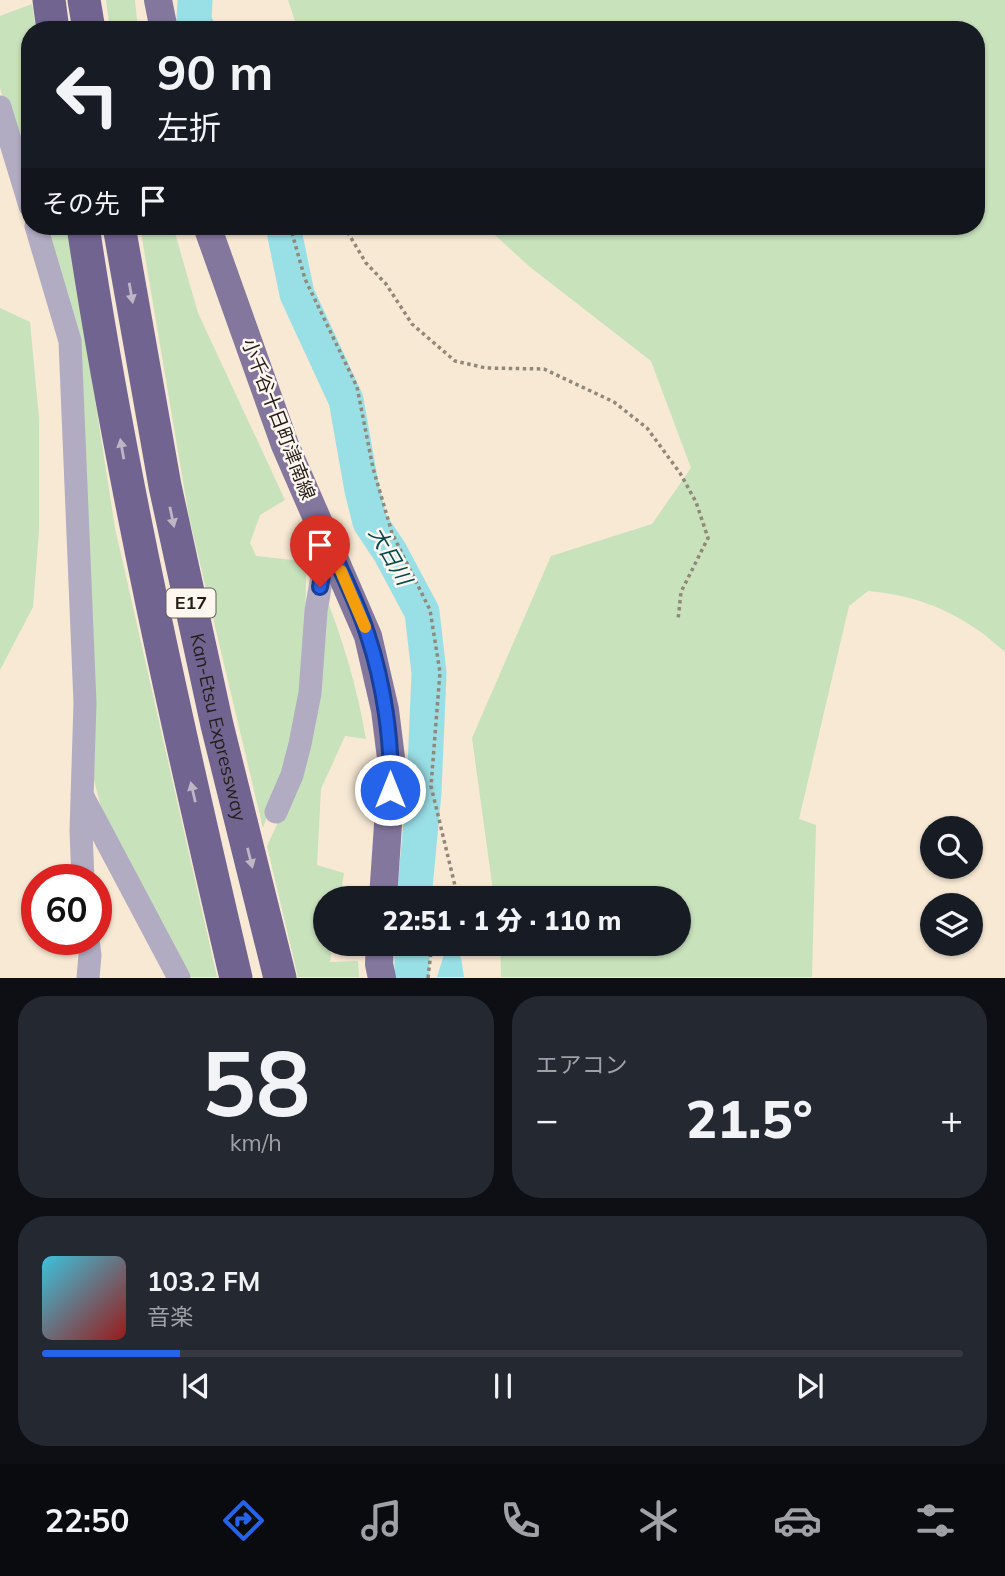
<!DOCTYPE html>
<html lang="ja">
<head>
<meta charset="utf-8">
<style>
	body { margin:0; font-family:Mulish,"Noto Sans JP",sans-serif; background:#242831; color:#f1f3f6; height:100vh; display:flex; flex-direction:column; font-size:26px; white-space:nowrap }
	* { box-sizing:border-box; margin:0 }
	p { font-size:23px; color:#9ea1a6 }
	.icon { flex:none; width:38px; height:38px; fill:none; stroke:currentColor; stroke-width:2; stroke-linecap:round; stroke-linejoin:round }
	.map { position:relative; height:978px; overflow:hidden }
	.sheet { display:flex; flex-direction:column; gap:18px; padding:18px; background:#0d0f14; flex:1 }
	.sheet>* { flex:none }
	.banner { position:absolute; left:21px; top:21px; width:964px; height:214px; border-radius:28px; box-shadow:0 2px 5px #0004; background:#171b24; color:#f1f3f6; overflow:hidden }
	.controls { position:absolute; left:920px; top:816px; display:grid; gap:14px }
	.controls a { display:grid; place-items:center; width:63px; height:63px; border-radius:50%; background:#171b24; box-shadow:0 2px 5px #0004; font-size:35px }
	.speed { position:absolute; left:21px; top:864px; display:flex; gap:14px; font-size:35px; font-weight:700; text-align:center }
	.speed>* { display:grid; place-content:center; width:91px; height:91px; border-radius:50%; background:#171b24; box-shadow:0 2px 5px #0004; line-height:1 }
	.speed .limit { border:10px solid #d22; background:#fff; color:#111 }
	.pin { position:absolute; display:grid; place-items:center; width:60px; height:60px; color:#fff; margin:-72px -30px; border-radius:50% 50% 50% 0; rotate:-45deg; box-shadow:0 0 7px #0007 }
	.pin .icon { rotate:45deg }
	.me { position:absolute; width:77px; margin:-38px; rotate:0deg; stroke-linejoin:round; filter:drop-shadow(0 0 5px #0008) }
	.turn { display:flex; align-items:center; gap:24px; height:147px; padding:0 21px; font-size:32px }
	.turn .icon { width:91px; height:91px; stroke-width:2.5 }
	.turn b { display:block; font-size:49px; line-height:60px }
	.then { display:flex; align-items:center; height:66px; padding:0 21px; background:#0003; gap:14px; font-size:26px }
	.big { font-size:52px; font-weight:800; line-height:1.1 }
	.sheet .widget { flex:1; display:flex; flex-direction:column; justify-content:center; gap:10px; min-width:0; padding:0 24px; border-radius:28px; background:#242831 }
	.sheet .dial { align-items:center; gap:0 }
	.dial b { font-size:91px; line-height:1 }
	.song { display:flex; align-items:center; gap:21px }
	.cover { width:84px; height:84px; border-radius:10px; background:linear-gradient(135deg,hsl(190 70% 55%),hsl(0 70% 35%)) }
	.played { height:7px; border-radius:4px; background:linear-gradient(90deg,#2563eb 15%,#363941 15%) }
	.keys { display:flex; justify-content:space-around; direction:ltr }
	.heat { display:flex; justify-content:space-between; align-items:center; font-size:38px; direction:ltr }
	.sheet .tiles { flex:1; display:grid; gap:18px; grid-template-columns:1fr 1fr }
	.widget:last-child { grid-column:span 2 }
	.trip { position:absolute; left:313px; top:886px; width:378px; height:70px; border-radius:35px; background:#171b24; box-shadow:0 2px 5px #0004; font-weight:800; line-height:70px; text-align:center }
	.dock { display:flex; height:112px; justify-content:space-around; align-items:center; background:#090b0e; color:#9ea1a6 }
	.dock .icon { width:49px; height:49px }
	.dock .on { color:#2563eb }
	.dock b { font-size:32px; color:#f1f3f6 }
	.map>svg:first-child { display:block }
</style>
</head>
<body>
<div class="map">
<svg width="1005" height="978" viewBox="0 0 1005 978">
	<rect width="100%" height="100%" fill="#f7e9d4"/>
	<path fill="#c8e2bc" d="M106,0H135L138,30H110Z
		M288,0H1005V652C995,644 986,635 975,628C940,605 910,595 868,591L849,606L799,819L816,825L812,977H501L500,943H679V898H494L472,738L551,556L652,524L691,468L651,361L530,267L485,226H976V30H298Z
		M32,4L36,30H30V189L0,88V16Z
		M40,226H68L115,528L217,977H184L102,811L93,776L74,340Z
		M140,226H173L198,313L285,500L260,515L250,543L256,556L293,560L306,545C306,599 306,655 299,708C293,749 276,789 263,828L189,517Z
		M0,308L30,322L39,418V531L33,607L0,670Z
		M323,590C343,639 357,687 366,739L345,736L321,789L317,865L344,873L340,898H326V943H333L330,962L358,961L359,977H298L267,846L286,805Z"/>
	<path fill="#99dfe6" d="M452,943L461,958L464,977H437L447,945Z"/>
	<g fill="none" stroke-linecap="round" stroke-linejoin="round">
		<path stroke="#99dfe6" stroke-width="35" d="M195,0L194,20L198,30
			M283,226L297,294L346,400L362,490L370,522L390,552L422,612L429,673L424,792L414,898
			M412,978V943"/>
		<path stroke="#92887a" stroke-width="3.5" stroke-dasharray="3.5 3.5" stroke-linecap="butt" d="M290,226L305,279L357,387L373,468L392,533L430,610L440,672L431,786L456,890L452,898
			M344,226L366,263L386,284L412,324L455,361L486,368L544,369L614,402L647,428L680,473L696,502L708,538L681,592L678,620
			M428,978L432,943"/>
		<path stroke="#b2acc2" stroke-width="23" d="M0,107L30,206
			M36,226L70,341L85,703L81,831L83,880
			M82,795L179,978
			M276,812L292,775L300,744L310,693L316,611L328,541
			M88,940L90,955L88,978"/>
		<path stroke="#83779e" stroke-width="28" d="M158,0L164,30
			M207,226L285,445L368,636L385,710L392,766L383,898
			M380,943L379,964L382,978"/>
		<g stroke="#726491" stroke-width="33">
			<path d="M49,0L53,30"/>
			<path d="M84,0L89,30"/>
			<path d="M83,226C121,479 178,729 236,978"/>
			<path id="s1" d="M119,226L165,486L217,725L280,978"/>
		</g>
	</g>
	<defs><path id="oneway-solid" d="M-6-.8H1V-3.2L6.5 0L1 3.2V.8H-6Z" transform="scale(1.75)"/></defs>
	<g fill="#beb5c5">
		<use href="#oneway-solid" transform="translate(131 293) rotate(80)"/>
		<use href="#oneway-solid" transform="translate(122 449) rotate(-100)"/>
		<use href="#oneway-solid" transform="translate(172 517) rotate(78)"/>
		<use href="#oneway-solid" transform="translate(193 792) rotate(-103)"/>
		<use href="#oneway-solid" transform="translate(250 858) rotate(76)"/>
	</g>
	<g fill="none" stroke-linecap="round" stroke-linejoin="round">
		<g stroke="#184099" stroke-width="18">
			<path id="route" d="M320,587L328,541C341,572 358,603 368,636C383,681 393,743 390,790"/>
		</g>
		<use href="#route" stroke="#2563eb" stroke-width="12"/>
		<path stroke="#f59e0b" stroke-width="12" d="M341,571L365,627"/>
	</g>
	<g text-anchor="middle" stroke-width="5" stroke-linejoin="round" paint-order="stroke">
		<rect fill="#fdf7ef" stroke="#645f58" stroke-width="2" x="166.5" y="588.5" width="49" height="29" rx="5"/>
		<g font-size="18" font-weight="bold" fill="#231e17">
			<text x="191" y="609">E17</text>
		</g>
		<g font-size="19" fill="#231e17" stroke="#fdf7ef">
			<text transform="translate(279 419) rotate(69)" y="7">小千谷十日町津南線</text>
			<text dy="7" stroke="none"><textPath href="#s1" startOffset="511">Kan-Etsu Expressway</textPath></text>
		</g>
		<g font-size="21" font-style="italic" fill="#07494e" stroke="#fdf7ef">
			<text transform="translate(390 556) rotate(60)" y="7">大日川</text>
		</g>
	</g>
</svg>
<div class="controls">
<a><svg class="icon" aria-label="search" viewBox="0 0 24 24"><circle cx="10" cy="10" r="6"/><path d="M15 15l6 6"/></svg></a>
<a><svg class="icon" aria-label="layers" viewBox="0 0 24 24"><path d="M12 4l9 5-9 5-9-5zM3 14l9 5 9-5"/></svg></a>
</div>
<div class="speed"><div class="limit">60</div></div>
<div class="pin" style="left:320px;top:587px;background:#d93025"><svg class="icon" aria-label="arrive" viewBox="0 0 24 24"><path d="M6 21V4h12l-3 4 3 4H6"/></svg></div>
<svg class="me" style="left:390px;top:790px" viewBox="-20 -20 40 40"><circle r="17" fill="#2563eb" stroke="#fff" stroke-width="3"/><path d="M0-11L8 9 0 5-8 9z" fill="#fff"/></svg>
<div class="trip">22:51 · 1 分 · 110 m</div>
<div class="banner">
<div class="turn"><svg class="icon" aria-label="left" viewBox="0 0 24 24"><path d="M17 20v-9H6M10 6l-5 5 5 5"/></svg><div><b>90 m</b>左折</div></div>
<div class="then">その先<svg class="icon" aria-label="arrive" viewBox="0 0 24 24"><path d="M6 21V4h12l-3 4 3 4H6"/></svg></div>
</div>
</div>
<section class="sheet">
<div class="tiles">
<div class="widget dial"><b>58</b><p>km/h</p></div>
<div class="widget"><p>エアコン</p>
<div class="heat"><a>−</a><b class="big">21.5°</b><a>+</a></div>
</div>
<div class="widget">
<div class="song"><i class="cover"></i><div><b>103.2 FM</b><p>音楽</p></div></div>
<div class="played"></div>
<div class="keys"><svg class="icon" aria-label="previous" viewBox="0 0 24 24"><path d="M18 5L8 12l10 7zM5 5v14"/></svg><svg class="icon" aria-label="pause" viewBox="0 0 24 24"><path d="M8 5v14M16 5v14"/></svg><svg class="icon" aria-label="next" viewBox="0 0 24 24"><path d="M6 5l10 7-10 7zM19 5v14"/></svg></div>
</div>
</div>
</section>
<nav class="dock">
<b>22:50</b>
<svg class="icon on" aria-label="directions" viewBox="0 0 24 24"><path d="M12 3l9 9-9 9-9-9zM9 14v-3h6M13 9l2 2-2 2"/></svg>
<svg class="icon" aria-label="music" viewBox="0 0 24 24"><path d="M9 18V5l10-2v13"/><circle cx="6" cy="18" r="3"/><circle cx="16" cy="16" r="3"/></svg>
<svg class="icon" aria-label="phone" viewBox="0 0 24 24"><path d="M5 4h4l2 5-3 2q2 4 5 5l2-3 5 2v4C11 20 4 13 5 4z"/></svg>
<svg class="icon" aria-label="climate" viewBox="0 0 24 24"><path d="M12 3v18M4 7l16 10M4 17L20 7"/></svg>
<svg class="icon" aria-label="car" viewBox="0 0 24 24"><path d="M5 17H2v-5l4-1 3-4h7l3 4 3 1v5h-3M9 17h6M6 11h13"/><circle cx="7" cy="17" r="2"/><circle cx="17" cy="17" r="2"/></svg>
<svg class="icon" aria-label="filters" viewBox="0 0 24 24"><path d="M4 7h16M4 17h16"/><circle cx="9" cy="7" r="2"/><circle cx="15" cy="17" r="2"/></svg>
</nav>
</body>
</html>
